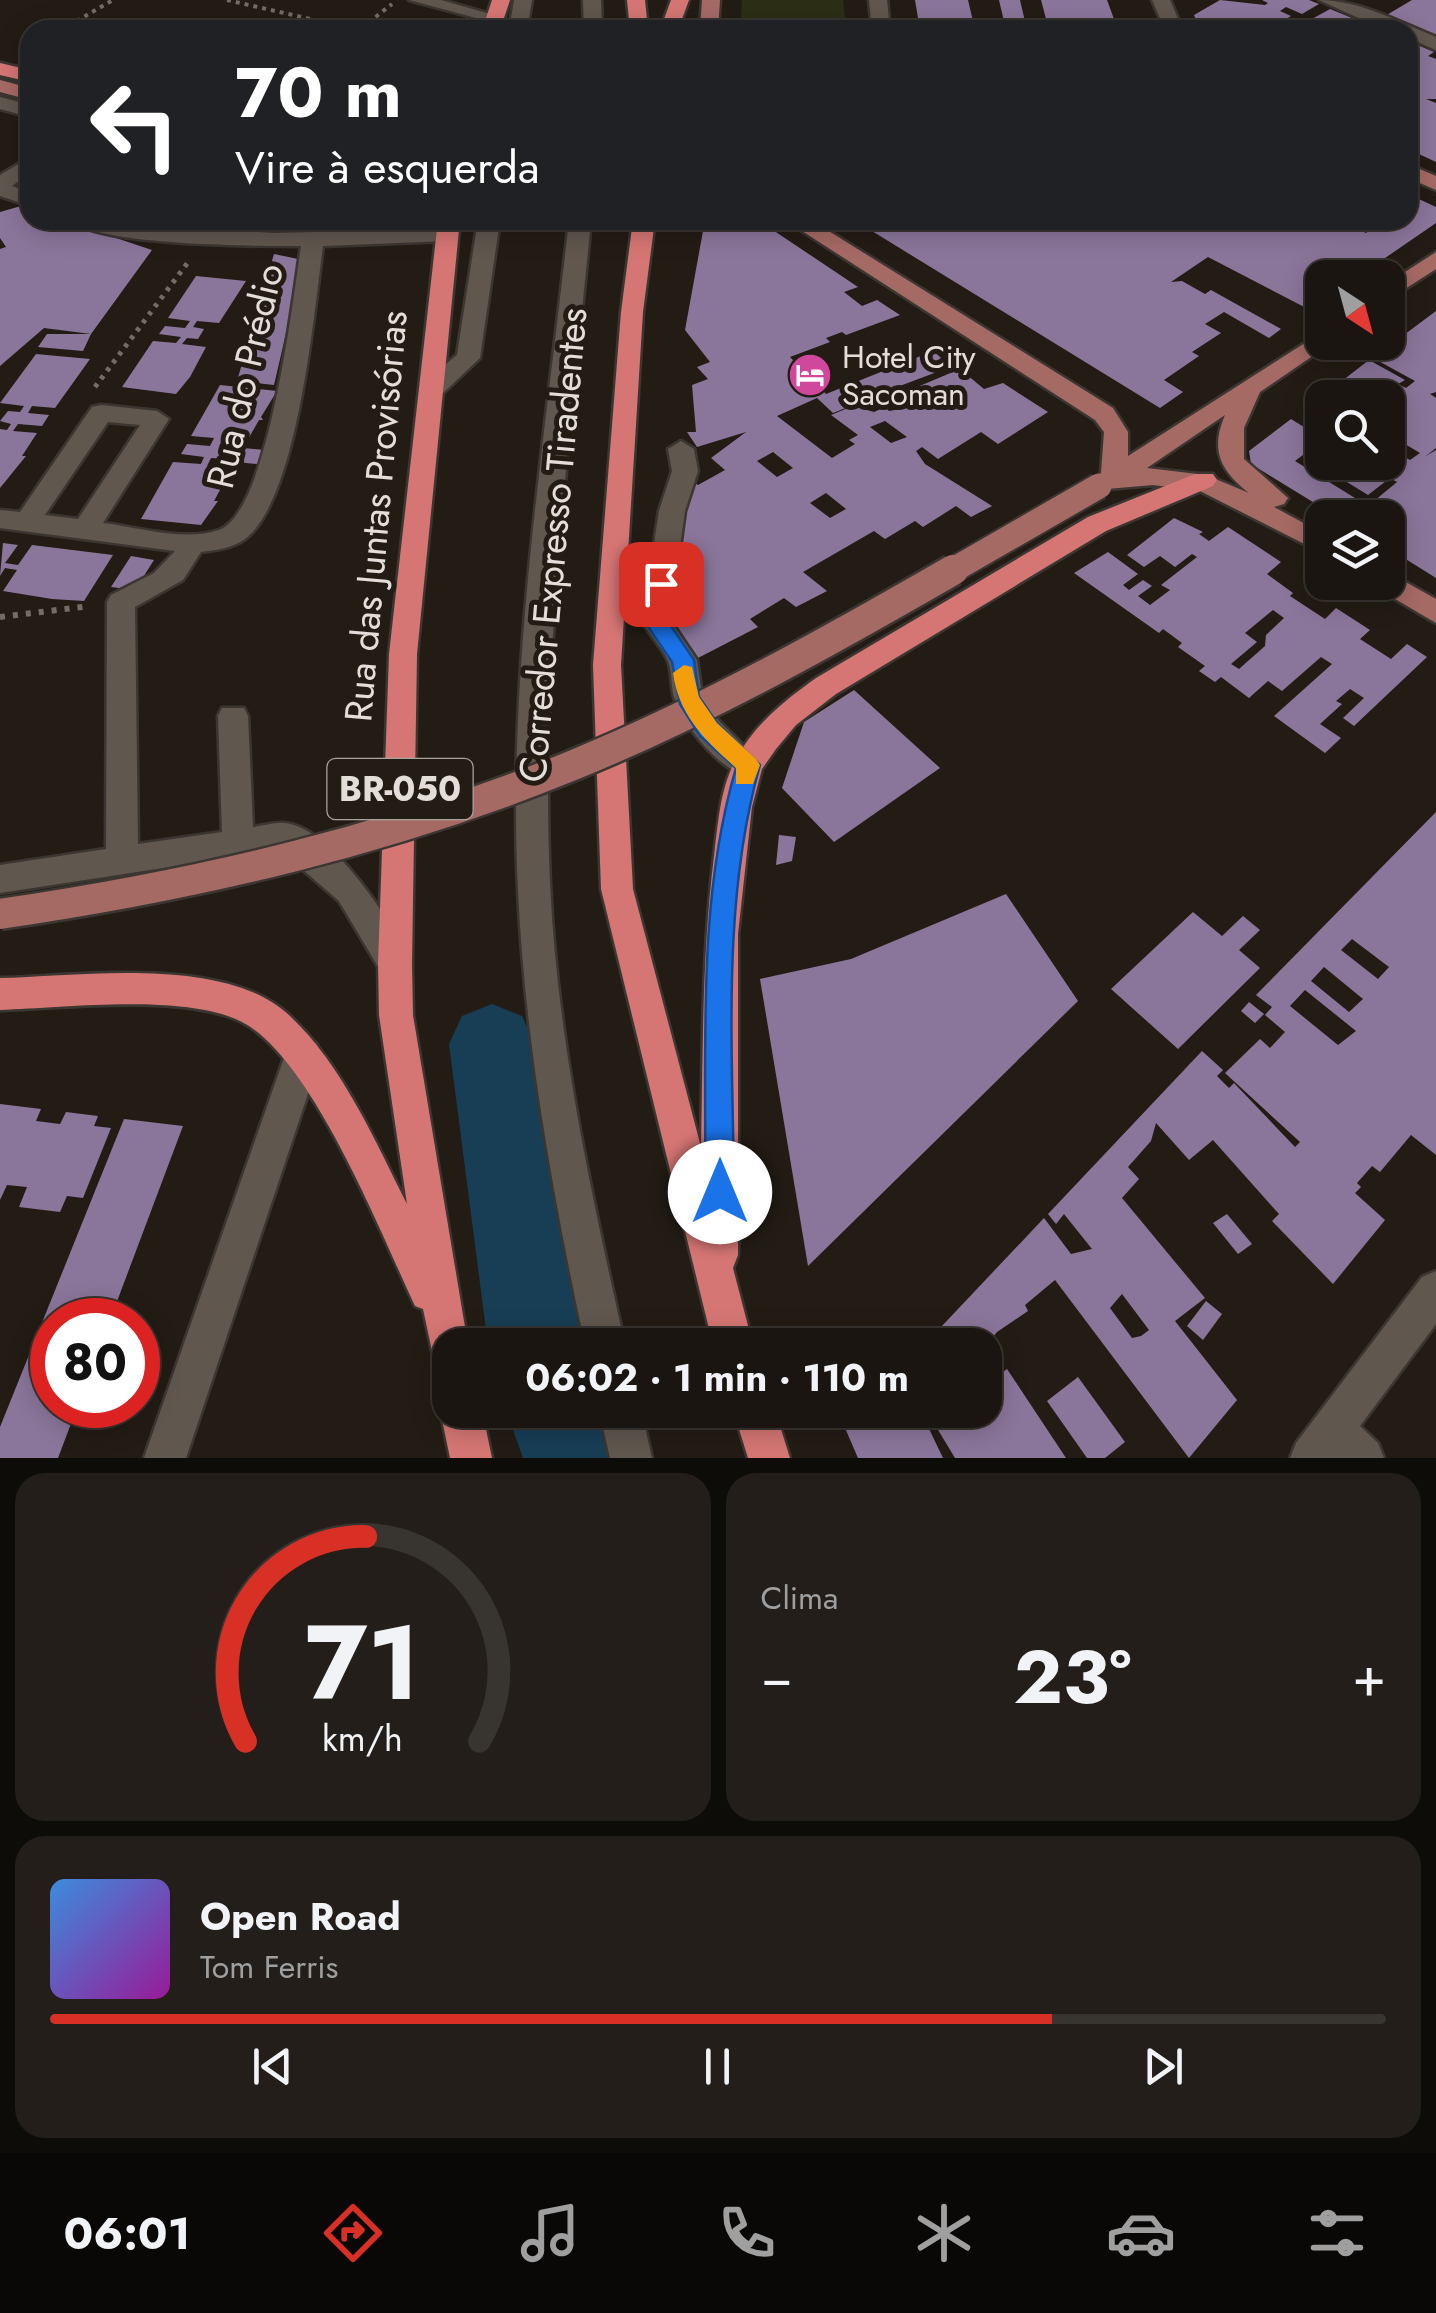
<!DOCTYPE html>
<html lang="pt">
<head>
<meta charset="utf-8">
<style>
	body { margin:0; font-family:Jost,sans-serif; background:#231e19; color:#f1f3f6; height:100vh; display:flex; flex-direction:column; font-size:38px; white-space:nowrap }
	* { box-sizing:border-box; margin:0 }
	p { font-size:32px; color:#9f9f9f }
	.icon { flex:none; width:55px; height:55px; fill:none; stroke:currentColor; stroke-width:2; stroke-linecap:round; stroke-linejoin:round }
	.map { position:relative; height:1458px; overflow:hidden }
	.drawer { display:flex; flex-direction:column; gap:15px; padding:15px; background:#0e0c09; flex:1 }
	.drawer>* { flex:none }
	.top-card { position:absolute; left:20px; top:20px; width:1398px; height:210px; border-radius:30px; box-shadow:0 5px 25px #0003,0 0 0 2px #383430; background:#202124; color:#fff; overflow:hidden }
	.needle { width:65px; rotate:144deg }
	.buttons { position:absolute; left:1305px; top:260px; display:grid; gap:20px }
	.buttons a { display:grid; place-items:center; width:100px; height:100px; border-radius:20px; background:#1a1510; box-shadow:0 5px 25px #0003,0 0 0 2px #383430; font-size:50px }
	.speed { position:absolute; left:30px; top:1298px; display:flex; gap:20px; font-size:50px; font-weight:700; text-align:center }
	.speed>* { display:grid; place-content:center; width:130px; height:130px; border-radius:50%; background:#1a1510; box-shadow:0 5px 25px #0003,0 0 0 2px #383430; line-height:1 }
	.speed .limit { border:15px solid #d22; background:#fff; color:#111 }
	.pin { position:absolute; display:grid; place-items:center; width:85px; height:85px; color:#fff; margin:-42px; border-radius:20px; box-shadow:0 5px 15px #0006 }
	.me { position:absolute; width:110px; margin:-55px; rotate:0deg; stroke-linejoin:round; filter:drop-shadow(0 0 8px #0008) }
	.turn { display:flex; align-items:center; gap:35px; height:210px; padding:0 50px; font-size:45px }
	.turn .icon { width:130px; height:130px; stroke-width:2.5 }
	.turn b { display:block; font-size:70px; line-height:85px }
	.big { font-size:75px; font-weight:700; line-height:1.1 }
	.drawer .tile { flex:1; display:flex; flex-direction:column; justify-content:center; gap:15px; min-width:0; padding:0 35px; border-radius:30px; background:#231e19 }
	.drawer .dial { align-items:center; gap:0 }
	.dial svg { height:260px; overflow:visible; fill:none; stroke:#383430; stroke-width:7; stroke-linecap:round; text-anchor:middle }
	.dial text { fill:#f1f3f6; stroke:none }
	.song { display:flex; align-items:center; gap:30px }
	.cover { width:120px; height:120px; border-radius:15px; background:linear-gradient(135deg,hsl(210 70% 55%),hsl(300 70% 35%)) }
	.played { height:10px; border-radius:5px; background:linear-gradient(90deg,#d93025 75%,#383430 75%) }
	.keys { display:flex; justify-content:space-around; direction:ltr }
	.heat { display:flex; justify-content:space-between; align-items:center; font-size:55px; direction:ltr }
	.drawer .tiles { flex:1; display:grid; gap:15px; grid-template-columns:1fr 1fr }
	.tile:last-child { grid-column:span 2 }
	.trip { position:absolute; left:432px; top:1328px; width:570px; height:100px; border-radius:30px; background:#1a1510; box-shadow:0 5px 25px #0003,0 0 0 2px #383430; font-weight:700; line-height:100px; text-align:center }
	.tab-bar { display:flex; height:160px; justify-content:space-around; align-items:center; background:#0a0806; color:#9f9f9f }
	.tab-bar .icon { width:70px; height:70px }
	.tab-bar .selected { color:#d93025 }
	.tab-bar b { font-size:45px; color:#f1f3f6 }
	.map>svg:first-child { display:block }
</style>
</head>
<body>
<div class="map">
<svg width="1436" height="1458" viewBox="0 0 1436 1458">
	<rect width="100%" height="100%" fill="#231c15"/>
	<path fill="#2c2f15" d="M742,0H843L846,30H740Z"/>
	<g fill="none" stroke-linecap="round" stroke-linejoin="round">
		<path fill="#183e56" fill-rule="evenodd" d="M492,1004L522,1016L535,1044L586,1345H488L449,1044L462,1016Z
			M506,1410H606L625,1458H523Z"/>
	</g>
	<path fill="#8b769b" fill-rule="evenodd" d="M915,0H968L975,30H920Z
		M999,0H1020L1027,30H1006Z
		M1041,0H1107L1118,30H1049Z
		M1220,0L1265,5L1268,3L1262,0H1309L1319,4L1302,14L1286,7L1280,11L1291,16L1278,24L1292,30L1330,9L1381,30H1335L1343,26L1338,23L1326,30H1200L1194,15Z
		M1412,0H1436V36L1385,16Z
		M1408,41L1434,52L1428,56L1436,59V99H1426L1436,103V162L1408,149Z
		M1408,194L1436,207V223L1356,278H1322V301L1310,310L1208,257L1171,282L1182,281L1205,294L1211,290L1281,329L1269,338L1224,312L1205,324L1221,333L1192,352L1199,356L1164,380L1183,392L1160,408L854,220H1340L1366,233L1375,227L1361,220H1410Z
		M21,206L30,209V220H62L152,250L91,334L44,328L0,366V249L6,247L0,238V212Z
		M705,220H758L858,287L844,292L862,306L877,300L900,315L846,335L842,332L826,338L830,342L790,357L826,394L933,351L946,362L932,367L937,372L897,387L903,393L960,369L984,389L1003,383L1048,412L998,444L981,432L938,459L922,447L916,451L925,464L992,506L971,517L956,506L923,527L915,521L885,539L874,531L803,572L827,591L796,607L784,598L750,619L758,627L698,658L670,624L680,558L700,559L701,554L682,544L691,480L698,485L725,470L711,458L746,432L697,447L687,432H696L692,385L708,379L697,367L710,362L685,330ZM915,393L925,401L907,408L889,411L885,407L874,412L853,406L831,415L858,435L849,440L855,444L832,458L777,416L817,398L833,413L876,396L883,402L896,397L903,403ZM885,421L907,437L891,443L870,427ZM773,452L793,468L777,477L757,461ZM826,493L846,509L830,518L810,503Z
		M274,254L303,260L274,385L237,381Z
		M196,276L246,281L219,323L197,321L193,327L204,329L198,339L187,338L182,344L206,347L190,377L176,394L122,387L153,341L176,343L181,337L159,334L165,326L185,328L190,321L168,318Z
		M1436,311V392L1430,394L1436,398V448L1426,456L1436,450V578L1388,548V518H1339L1251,464L1249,451L1291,419L1322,438V462H1364L1382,473L1403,456L1410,460L1420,453L1388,434V398H1320L1369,360L1405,380L1398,384L1406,388L1415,381L1373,358ZM1303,455L1368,495L1390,478L1397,482L1368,506L1295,461Z
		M47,334H91L83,351L38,347Z
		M36,354L90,359L55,408L32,406L28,413L49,415L42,426L18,424L13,431L37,433L22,456H26L0,488V429L7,430L11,424L0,421L8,411L20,412L24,406L0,403Z
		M220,385L277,391L261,417L263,420H259L247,441L223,439L219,446L231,447L225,459L211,458L207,466L232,468L214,501H218L201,525L141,519L173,462L201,464L204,457L181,454L187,444L210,446L214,438L191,436Z
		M244,448L265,450L257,464L236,462Z
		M1174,518L1203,532L1199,534L1209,541L1228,527L1281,562L1267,574L1293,593L1290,596L1325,619L1336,608L1370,630L1360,639L1391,659L1407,644L1427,657L1354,726L1343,718L1364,698L1350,689L1336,701L1342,704L1320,724L1341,738L1325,753L1274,716L1332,664L1321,657L1282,691L1268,681L1249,698L1221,677L1215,682L1199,671L1205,666L1178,647L1182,643L1163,629L1159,633L1074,573L1108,552L1138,574L1123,585L1129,590L1143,580L1152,586L1138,596L1150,605L1170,590L1161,585L1197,557L1192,554L1175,567L1160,556L1144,567L1127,555ZM1273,610L1284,618L1266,635L1265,646L1239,669L1231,664L1257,642L1245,633Z
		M3,543L18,545L5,563L18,565L32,545L113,555L84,601L52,599L3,591L17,570L5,568L0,576Z
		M131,556L154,560L135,590L111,587Z
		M854,690L940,768L834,842L782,788L804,722Z
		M1436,812V1155L1411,1135L1380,1172L1372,1166L1357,1183L1361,1187L1355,1193L1385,1220L1333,1284L1272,1221L1279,1214L1213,1140L1189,1160L1156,1123L1151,1141L1128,1167L1139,1179L1122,1198L1205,1298L1175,1321L1237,1400L1189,1458L1055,1280L1025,1305L1028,1311L997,1332L987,1345H924L1044,1218L1071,1254L1092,1249L1064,1214L1056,1224L1048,1214L1202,1051L1223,1070L1217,1076L1229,1088L1234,1083L1295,1147L1300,1142L1225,1073L1260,1039L1270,1048L1285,1032L1265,1015L1272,1007L1256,995ZM1352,939L1389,967L1378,979L1341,950ZM1324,967L1363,999L1349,1012L1311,981ZM1305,990L1356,1031L1338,1045L1290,1006ZM1122,1294L1149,1330L1141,1336L1132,1338L1110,1308Z
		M779,835L796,837L792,861L776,865Z
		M1006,894L1078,1001L808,1266L760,979L851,959Z
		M1193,912L1222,936L1243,916L1260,930L1239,950L1260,968L1178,1049L1111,989Z
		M1249,1002L1264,1014L1255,1023L1241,1011Z
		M0,1104L41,1109L36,1121L60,1124L66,1112L98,1116L94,1126L111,1128L83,1198L67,1196L60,1212L19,1207L27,1187L7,1185L0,1200Z
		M124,1119L183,1126L110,1320H52V1405H78L58,1458H0V1427Z
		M1227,1214L1252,1244L1238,1254L1213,1223Z
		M1206,1301L1222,1314L1203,1340L1187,1326Z
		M1007,1369L1066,1458H955L926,1410H985V1384Z
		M1078,1377L1125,1442L1105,1458H1087L1047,1401Z
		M878,1410H920L943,1458H858L845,1428Z"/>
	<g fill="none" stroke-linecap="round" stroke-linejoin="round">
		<g stroke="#3c3632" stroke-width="5">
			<path id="minor" d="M409,0H441L504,18L495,23Z
				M514,0H532L527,30H509Z
				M583,0H601L602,30H584Z
				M869,0H887L890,30H872Z
				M1152,0H1170L1183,30H1165Z
				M1319,0C1359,0 1399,22 1436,37V50L1408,38V30H1385Z
				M0,97L30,105V117L0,109Z
				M30,157V173L12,186L30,193V206L0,196V175Z
				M71,220L273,233L447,229L458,235L447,241L323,246C314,312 298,499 245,539C233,548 216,550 201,552L183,580L135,607L138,844L222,832L218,716L222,708H244L248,716L253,827C263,826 275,822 284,823C331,826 394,925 412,964L407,975L395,979L383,975L339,901L280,850L0,893V865L106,849L107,602L111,595L154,573L175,551L0,528V510L20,512L92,407L101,405L157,411L169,419L103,523C137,527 185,542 219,530C269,512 293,298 301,246C259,246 98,246 71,220ZM108,422L140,425L78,519L45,515Z
				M478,220H500L480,358L441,395H423L420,389L423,383L457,355Z
				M569,220H591C570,440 540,661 550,883C557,1039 591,1193 625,1345H585C553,1195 525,1043 518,890C507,666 545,442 569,220Z
				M681,441L694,449L698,471L685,511L670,620L697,660L702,696L719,721L763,765L759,774C728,784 685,727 675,700C670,688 673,673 668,661C662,647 649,635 642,621L659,511L672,471L668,449Z
				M303,1038L316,1043L321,1055L186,1458H144L285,1055L290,1043Z
				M1436,1271V1324L1360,1426L1378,1443L1384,1458H1290L1296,1443L1422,1277Z
				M599,1410H641L652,1458H610Z"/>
		</g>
		<g stroke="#3c3632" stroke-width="5">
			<path id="major" d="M702,0H720L718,30H700Z
				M0,80L30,88V100L0,92Z
				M1408,164L1436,176V190L1408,178Z
				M785,220H811L1113,408L1128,432V456L1322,332V342L1330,344L1260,392L1244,428V459L1288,498L1284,504L1274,507L1322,533V553L1200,491L1153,485L1095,490L1091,484L1101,473L1104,432L1095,420ZM1225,415C1210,450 1220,470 1249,493L1206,475L1147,468Z
				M1436,252V269L1388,300V283Z
				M1388,572L1436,599V623L1378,589L1375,582H1388Z"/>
		</g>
		<g stroke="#3c3632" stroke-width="5">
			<path id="highway" d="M492,0H510L500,30H482Z
				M627,0H645L648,30H630Z
				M671,0H689L678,30H660Z
				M0,63L30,70V82L0,75Z
				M438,220H460L417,654L412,964L413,1015L468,1345H450V1376L436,1370L423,1309L415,1306C381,1234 312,1058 242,1022C185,993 64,1008 0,1010V978C82,976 226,955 290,1016C343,1066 375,1141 407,1204L379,1015L378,964L389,654Z
				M633,220H655L643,312L621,665L633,889L701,1147C703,1049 702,953 714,856C718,824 720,788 736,759C755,724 784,701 816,678L1088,517L1195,474H1213L1217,480L1213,486L1106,531L836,694L796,725L776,749L762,769L752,807L738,934V1255L733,1268L753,1345H713L601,889L593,665L621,312Z
				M450,1394V1410H482L492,1458H450L440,1410Z
				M733,1410H775L790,1458H748Z"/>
		</g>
		<path stroke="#746d67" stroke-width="4" stroke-dasharray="4 5" stroke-linecap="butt" d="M227,0L315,20L368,23L392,4
			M61,30L113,0"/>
		<path stroke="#746d67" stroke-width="5" stroke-dasharray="4 6" stroke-linecap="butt" d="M95,387L189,261"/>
		<path stroke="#746d67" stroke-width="6" stroke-dasharray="5 8" stroke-linecap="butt" d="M0,617L90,606"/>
		<use href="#minor" fill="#60574f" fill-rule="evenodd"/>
		<use href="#major" fill="#a66a65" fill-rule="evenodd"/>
		<use href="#highway" fill="#d57674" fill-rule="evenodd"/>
		<g stroke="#3c3632" stroke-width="29" stroke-linecap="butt">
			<path id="major-bridge-far1" d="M948,573L1099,486"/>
		</g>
		<g stroke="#3c3632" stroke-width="35" stroke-linecap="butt">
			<path id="major-bridge" d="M0,914C198,885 391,840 576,764C707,710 830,641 953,570"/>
		</g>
		<use href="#major-bridge-far1" stroke="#a66a65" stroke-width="25"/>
		<use href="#major-bridge" stroke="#a66a65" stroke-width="30"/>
	</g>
	<path fill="#1a73e8" stroke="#114b97" stroke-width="2.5" d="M661,577L672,584L667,620L694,660L699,697L717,723L760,765C721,903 733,1051 734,1192L730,1202L720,1207L709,1202L705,1192C707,1052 696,904 736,768L700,736L680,704L672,662L645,622L651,584Z"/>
	<path fill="#f59e0b" d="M684,665L692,667L699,697L717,723L756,759L760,765L753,784H736V768C705,740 679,716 673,673Z"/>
	<defs>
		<g id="hotel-disc" transform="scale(2.25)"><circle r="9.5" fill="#d1479c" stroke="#231c15"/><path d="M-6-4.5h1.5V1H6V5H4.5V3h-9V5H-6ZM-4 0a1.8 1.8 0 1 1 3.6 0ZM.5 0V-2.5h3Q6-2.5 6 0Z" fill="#fff"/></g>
	</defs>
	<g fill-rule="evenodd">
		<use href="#hotel-disc" x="810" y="375"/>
	</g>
	<g text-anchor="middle" stroke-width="10" stroke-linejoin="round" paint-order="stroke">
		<g font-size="32" fill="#e4deda" stroke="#231c15" text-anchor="start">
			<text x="842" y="368">Hotel City<tspan x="842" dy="37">Sacoman</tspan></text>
		</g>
		<rect fill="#231c15" stroke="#aaa49f" stroke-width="2.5" x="327.5" y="759" width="145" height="60" rx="8"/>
		<g font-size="35" font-weight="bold" fill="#e4deda">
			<text x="400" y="801">BR-050</text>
		</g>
		<g font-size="38" fill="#e4deda" stroke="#231c15">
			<text transform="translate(245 376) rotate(-77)" y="13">Rua do Prédio</text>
			<text transform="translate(376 516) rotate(-85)" y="13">Rua das Juntas Provisórias</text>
			<text transform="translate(553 545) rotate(-85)" y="13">Corredor Expresso Tiradentes</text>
		</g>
	</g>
</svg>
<div class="buttons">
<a><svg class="needle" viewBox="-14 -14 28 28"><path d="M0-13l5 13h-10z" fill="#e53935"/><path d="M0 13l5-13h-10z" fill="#9f9f9f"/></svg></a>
<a><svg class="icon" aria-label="search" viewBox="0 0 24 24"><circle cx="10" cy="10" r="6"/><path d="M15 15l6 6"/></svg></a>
<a><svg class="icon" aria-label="layers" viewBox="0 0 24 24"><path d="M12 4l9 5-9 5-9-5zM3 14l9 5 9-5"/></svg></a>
</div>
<div class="speed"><div class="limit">80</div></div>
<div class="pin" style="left:661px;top:584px;background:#d93025"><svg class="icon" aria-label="arrive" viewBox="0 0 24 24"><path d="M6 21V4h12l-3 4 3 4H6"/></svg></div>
<svg class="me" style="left:720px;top:1192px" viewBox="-20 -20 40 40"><circle r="19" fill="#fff"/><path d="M0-13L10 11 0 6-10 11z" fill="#1a73e8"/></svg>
<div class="trip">06:02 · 1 min · 110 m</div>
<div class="top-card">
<div class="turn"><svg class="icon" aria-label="left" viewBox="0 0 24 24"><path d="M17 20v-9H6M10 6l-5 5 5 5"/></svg><div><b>70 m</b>Vire à esquerda</div></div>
</div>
</div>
<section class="drawer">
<div class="tiles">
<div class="tile dial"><svg viewBox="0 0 100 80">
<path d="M14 69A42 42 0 1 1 86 69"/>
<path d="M14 69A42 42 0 0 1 51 6" stroke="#d93025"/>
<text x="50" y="56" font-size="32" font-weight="700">71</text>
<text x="50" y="72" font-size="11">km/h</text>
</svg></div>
<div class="tile"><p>Clima</p>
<div class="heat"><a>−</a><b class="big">23°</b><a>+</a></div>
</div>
<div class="tile">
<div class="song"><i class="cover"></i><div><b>Open Road</b><p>Tom Ferris</p></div></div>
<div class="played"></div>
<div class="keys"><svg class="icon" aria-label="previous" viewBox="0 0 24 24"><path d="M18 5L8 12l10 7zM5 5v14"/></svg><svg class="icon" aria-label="pause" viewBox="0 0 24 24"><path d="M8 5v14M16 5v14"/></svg><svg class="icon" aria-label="next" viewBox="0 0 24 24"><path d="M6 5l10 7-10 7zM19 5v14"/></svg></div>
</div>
</div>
</section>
<nav class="tab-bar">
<b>06:01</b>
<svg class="icon selected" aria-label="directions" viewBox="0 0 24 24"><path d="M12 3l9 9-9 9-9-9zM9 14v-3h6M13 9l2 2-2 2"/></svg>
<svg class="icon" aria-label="music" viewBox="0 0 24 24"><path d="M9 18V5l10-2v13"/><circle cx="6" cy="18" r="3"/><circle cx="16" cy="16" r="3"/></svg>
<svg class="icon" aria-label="phone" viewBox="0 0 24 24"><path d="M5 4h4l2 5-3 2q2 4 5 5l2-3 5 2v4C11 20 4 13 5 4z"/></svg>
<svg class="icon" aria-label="climate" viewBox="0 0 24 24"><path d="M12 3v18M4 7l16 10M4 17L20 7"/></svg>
<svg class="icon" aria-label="car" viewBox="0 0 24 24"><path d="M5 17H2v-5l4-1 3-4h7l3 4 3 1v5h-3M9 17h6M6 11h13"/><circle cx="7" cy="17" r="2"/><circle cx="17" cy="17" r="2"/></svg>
<svg class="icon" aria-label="filters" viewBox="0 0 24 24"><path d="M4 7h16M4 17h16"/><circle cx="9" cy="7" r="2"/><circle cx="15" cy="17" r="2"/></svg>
</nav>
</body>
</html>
